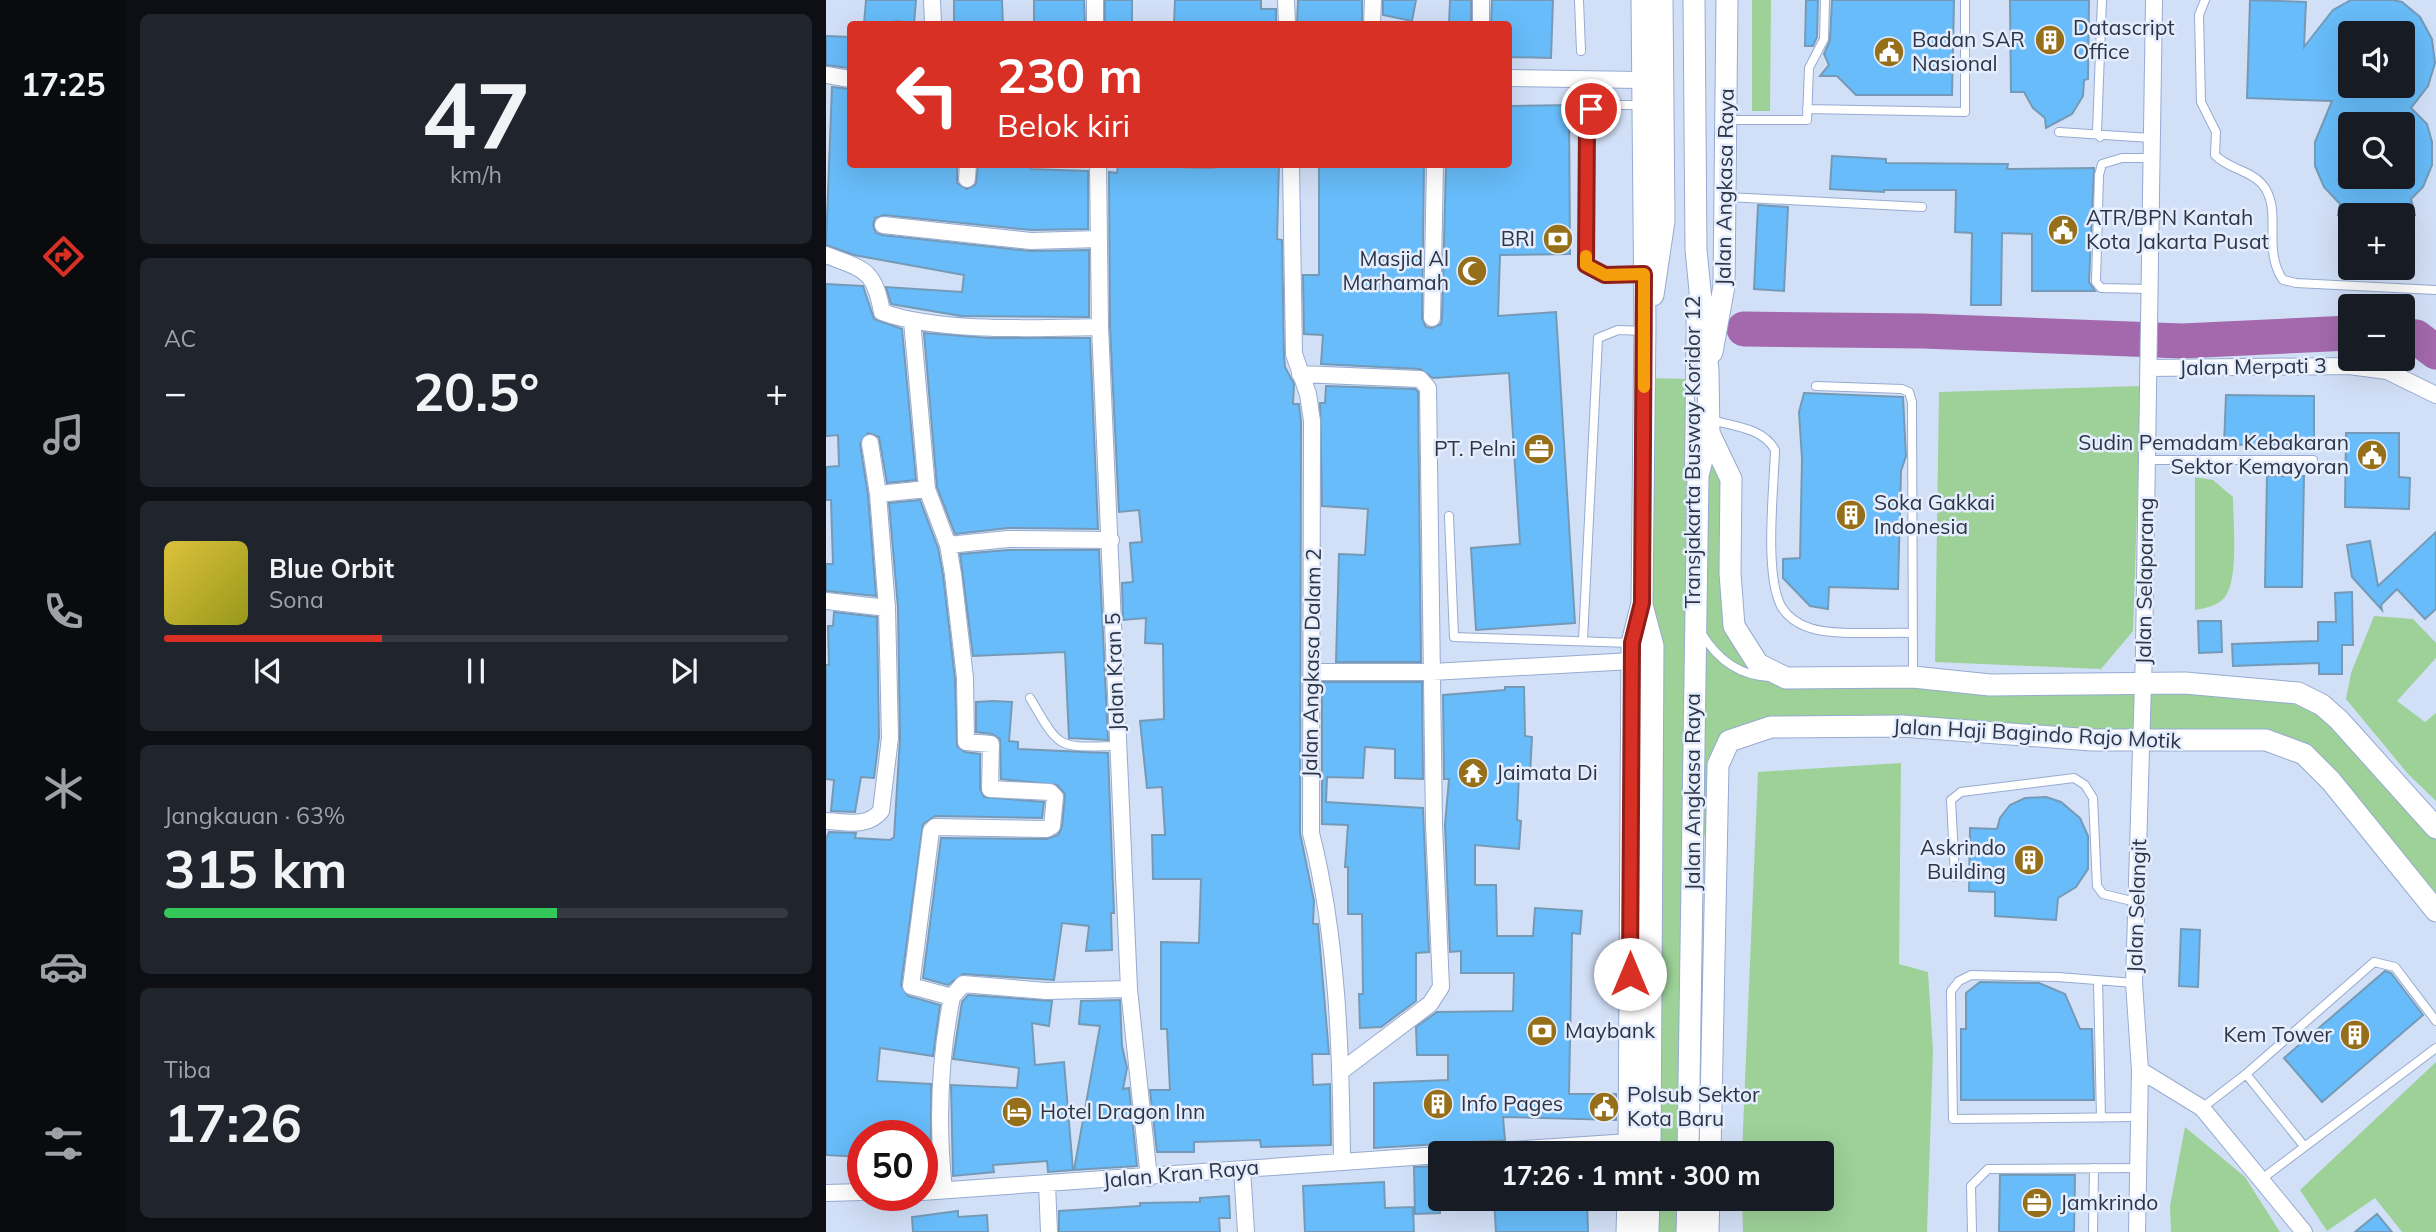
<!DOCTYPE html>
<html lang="id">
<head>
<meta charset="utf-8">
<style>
	body { margin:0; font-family:Mulish,sans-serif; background:#20242c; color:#f1f3f6; height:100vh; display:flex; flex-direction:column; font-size:26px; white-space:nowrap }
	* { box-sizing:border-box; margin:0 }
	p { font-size:23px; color:#9ea1a6 }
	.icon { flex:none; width:38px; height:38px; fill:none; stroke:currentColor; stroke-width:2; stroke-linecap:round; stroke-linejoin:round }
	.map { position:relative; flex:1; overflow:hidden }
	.drawer { display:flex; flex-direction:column; gap:14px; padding:14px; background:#0d0f14; width:700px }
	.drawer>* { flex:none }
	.hud { position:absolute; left:21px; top:21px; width:665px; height:147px; border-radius:7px; box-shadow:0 7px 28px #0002; background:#d93025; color:#fff; overflow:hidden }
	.fabs { position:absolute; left:1512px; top:21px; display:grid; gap:14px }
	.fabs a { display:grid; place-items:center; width:77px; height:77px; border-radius:7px; background:#171b24; box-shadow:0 7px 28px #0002; font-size:35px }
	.speed { position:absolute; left:21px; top:1120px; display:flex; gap:14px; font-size:35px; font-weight:700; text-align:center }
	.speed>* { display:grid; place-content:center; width:91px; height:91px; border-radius:50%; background:#171b24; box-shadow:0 7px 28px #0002; line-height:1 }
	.speed .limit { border:10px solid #d22; background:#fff; color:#111 }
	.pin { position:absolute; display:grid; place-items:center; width:60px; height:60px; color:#fff; margin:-30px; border:4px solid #fff; border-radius:50%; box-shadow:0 2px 7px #0007 }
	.me { position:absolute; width:77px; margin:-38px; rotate:0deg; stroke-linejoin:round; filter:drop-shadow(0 0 5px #0008) }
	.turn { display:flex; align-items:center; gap:24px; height:147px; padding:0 35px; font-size:32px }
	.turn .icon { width:91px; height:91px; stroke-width:2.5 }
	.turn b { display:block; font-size:49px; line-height:60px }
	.big { font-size:52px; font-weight:700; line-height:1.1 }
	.drawer .widget { flex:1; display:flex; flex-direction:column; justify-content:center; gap:10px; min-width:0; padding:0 24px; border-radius:10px; background:#20242c }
	.drawer .dial { align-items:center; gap:0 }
	.dial b { font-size:91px; line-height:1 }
	.song { display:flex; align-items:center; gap:21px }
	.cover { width:84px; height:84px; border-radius:10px; background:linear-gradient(135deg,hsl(50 70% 55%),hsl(60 70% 35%)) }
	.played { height:7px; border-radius:4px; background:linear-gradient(90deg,#d93025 35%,#363941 35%) }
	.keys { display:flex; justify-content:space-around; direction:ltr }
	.heat { display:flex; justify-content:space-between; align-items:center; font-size:38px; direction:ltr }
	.charge { height:10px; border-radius:5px; background:linear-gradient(90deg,#34c759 63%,#363941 0) }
	.trip { position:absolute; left:602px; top:1141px; width:406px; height:70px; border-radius:7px; background:#171b24; box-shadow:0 7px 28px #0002; font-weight:700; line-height:70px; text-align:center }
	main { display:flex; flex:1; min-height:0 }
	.tabs { display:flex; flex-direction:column; width:126px; justify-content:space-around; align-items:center; background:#090b0e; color:#9ea1a6 }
	.tabs .icon { width:49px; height:49px }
	.tabs .current { color:#d93025 }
	.tabs b { font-size:32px; color:#f1f3f6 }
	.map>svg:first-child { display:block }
</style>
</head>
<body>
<main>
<nav class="tabs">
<b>17:25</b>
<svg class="icon current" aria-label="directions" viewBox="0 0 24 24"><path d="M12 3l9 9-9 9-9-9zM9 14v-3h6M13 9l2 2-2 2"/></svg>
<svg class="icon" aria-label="music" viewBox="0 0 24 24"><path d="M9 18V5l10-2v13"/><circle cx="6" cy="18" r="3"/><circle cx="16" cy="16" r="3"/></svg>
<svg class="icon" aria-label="phone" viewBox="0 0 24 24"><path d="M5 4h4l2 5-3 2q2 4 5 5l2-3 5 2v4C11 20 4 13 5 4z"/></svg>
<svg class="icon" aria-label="climate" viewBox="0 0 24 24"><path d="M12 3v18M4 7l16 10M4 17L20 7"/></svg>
<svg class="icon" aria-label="car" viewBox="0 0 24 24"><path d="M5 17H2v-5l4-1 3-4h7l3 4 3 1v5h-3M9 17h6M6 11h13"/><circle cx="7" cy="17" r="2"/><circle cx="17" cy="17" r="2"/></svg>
<svg class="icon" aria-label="filters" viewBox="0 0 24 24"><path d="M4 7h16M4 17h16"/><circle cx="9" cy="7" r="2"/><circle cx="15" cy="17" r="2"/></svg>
</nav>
<section class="drawer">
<div class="widget dial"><b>47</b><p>km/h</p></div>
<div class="widget"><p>AC</p>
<div class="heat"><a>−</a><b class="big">20.5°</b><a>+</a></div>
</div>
<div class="widget">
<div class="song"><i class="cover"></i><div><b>Blue Orbit</b><p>Sona</p></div></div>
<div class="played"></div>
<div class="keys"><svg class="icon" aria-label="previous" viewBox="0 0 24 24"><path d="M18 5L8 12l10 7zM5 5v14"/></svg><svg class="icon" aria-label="pause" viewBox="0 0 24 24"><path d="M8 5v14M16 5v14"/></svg><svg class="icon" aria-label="next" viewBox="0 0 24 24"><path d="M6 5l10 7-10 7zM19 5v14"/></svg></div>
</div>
<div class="widget"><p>Jangkauan · 63%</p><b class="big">315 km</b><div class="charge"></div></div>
<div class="widget"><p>Tiba</p><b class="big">17:26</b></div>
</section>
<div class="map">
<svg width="1610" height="1232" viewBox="0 0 1610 1232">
	<rect width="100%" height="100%" fill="#d2e0f7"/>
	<path fill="#9dd198" d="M926,0H945L944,111H926Z
		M818,378L863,379V605L883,433L905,479L908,626L960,678L1471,693L1610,822V911L1505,781L1455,744L934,728L903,741L889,826L866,847L862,1153H825Z
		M1315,386L1307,631L1275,669L1109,662L1113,392Z
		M1369,477L1387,480L1407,497C1407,520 1413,579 1399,597C1392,606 1379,608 1369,610Z
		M1548,616L1587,619L1610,643V658L1571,701L1599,722L1610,713V801L1582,774L1520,699L1525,673Z
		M1075,763L1073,964L1102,972L1107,1051L1101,1232H917L916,1199H996V1153H916L932,772Z
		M1610,1062V1232H1576L1549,1198L1501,1231L1474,1190Z
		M1359,1127L1419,1177L1454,1232H1345L1344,1206Z
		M824,1199H862L861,1232H824Z"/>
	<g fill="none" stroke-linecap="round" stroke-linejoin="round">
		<path stroke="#a469ad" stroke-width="35" d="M918,329L1097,331L1356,341L1524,333
			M1577,336L1590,337L1610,352"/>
	</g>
	<path fill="#67bcf9" stroke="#759ab7" stroke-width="2" fill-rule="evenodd" d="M40,0H90L88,24L70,21L69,24H38Z
		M128,0H176L177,24H128Z
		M208,0H258L259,24H208Z
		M279,0H306V24H279Z
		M349,0H435V9H450V24H348Z
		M472,0H536V24H471Z
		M557,0H590L586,21L557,15Z
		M624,0H645V24H623Z
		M666,0H727L725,58L682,57V24H665Z
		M980,0H992L991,37L987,46H979Z
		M1006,0H1128L1126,95H1030L1011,76H994L1003,65L998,54L1004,40Z
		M1184,0H1263L1262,79L1258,80L1257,96L1246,114L1220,128L1219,118L1207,108L1198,92H1185Z
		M1424,0L1480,2L1478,47L1507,10L1525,0H1567L1576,2L1594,17L1606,39L1609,63L1602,86L1585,108L1601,124L1606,142V165L1597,187L1585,199L1589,215H1512L1514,204L1498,187L1489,166V142L1506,101L1421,98ZM1524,33H1577V86H1524ZM1524,124H1577V177H1524Z
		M0,36L24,37V68L0,65Z
		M6,87L24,89V164H131V183L141,189L150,184L152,164H204V169L262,171V229L205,230L58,215L49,218L47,225L50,233L56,235L204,251L263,250V317L135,316L65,304L60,287L136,292L138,275L28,255L0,245Z
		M743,105L744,254L674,255L672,316L730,312L749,623L650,630L645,548L694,544L683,373L607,378L594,369L495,364L497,335L478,334L477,275H493V164H598L596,318L600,327L606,328L615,324L616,318L620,164H682V106Z
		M1006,156L1060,159V163L1182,164L1181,169L1268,168L1263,282L1269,291H1206V234L1176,233L1175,305H1145L1146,233L1129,232L1130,190H1058V192L1004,189Z
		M292,164L372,168H388L389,164H453L451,239L456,240L458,355L459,367L468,384L467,404H473L475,422L474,833L488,901L487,924H492L503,1054H486L487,1085L504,1084L505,1145L435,1147L434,1140L368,1142V1152H331L324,1090H344L341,1029H335V942L373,943L375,879H327L326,835H339L336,787L321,788L314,721L338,719L337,644L319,643L320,618L297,620L296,583L307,582L304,543L316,542L313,510L293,512L284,327L283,172L291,173Z
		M932,205L962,207L958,291L928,289Z
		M0,284L37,286L48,319L76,329L90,480L61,483L53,437L42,433L34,444L42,495L50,596L0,591V564H7L5,500H0V467L13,466L12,435L0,436Z
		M98,333L163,338H264L272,529L182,528L129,534L111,487Z
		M500,386L589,389L592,392L595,662H510L513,554L539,555L542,509L496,506L494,403H499Z
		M978,393L1077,397L1080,456L1075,471L1072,589L1003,587L1002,609L984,606L957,578V559L974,558L976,459L973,412Z
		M1400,395L1488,396V444L1398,445Z
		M1520,433H1573V477L1584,478L1583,509L1519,507Z
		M1441,476H1478L1476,587H1439Z
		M94,500L112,548L117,575L129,679L131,746L139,752L154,754V789L158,797L218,802L216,818L109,816L97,824L75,985L82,996L114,1005L107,1056L54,1048L51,1081L105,1084V1161H96V1136H37V1157L0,1155V839L3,832L30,833L29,838L64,840L68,837L74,738L72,608L63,503Z
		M1610,532V609L1599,619L1571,589L1555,605L1556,610L1526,577L1521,545L1544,541L1552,586Z
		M182,550H273L282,740L243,738L239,652L147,656L134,554Z
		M1526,592L1527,645H1516V674H1493V663L1407,666L1406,644L1492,641V622H1510L1509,593Z
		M8,612L51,617L53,737L48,778L35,777L29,812L5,811L8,780L0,779V665H3L2,626H7Z
		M1372,621H1395L1396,652L1373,653Z
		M496,682H596L597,779L569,778V749L539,747L537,778L501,777L500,802L597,808L603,952L590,953V1001L555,1027L534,1028L533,994H537L536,914H522V867H519L522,825L496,824Z
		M679,687H698L699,736L706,737L704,775L693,774L691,820L695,821L693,849L649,845V885H670L671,936H707L709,908L756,911L754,934L746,933L743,1094H790V1120L677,1117L679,1140L548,1148V1083L622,1080V1055H591L590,1027L611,1012L687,1011L688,973H635V951L624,952L619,825L623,779H618L617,695L679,690Z
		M167,701L186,702L183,741L192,742V749L282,753L288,913H285L286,950L260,951L263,926L236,923L228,980L137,974L122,985L97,978L115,838L221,839L232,835L236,827L239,794L231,785L175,779L174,739L166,734L150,732V702Z
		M1220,797L1235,802L1254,818L1262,836V869L1250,887L1232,898L1230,920L1169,916V892L1143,891L1144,828L1171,829L1174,818L1184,805L1199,798Z
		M1355,929L1374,930L1372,987L1353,986Z
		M1559,971L1565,973L1597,1015L1496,1102L1458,1058Z
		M1154,982L1213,983L1239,994L1254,1029H1266L1268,1100H1135V1029H1140V993Z
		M142,995L226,1001L223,1026L206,1023L209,1065L238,1062L247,1170L222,1172L221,1161L167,1165L168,1172L127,1176L125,1085L191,1088L193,1068L127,1059L136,1002Z
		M294,1000L296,1046L301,1068L297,1089L303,1088L311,1166L248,1170L274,1026L253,1024L255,1001Z
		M614,1166V1213L589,1214L588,1167Z
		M1174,1175H1249L1248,1232H1173Z
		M558,1182L559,1208L587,1207L588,1232H479L477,1186Z
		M403,1196L404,1218H393L394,1232H233V1211L314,1206V1203L374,1202V1198Z
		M668,1199H761L762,1232H670Z
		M132,1211V1217L161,1215L162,1232H87L86,1217Z
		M1551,1214L1566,1232H1529Z"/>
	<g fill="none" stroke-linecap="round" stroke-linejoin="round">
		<g stroke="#96abd1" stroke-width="10">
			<path id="lane" d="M753,0L755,51
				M1379,0L1373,15L1375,102L1390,132L1389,155C1402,169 1424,170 1436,184C1458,210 1435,248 1457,280L1470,283L1610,290
				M815,105H774L765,109L761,124L760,265L779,275L816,274
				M981,109L1139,112V0
				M901,120H981L983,68L998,39L999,0
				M1233,132L1325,138
				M1274,137L1271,132L1276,0
				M901,197L1096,207
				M1323,289L1275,288L1270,282L1273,175L1276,164L1296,158H1325
				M990,386L1076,389L1083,392L1086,402L1087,676
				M885,420C908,426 937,428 949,450C948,488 938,573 955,606C962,618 972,624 984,628C1007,636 1060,632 1087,633
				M1322,460H1487
				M863,477L865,298
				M623,516L628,637L805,643
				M876,634C892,660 913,676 944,677
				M757,640L772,338L792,330L818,331
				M204,698C235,751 231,747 291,746
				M1129,877L1125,800L1135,792L1248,778L1259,785L1267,798L1271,886L1277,894L1310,902
				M1272,981L1275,1118
				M1308,983L1232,977L1145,975L1133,981L1125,991L1127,1119L1313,1117
				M1420,1074L1548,962L1569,967L1610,1021
				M1376,1108L1420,1074L1478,1146
				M1437,1178L1610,1048
				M1146,1232L1145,1186L1162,1169L1312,1168
				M1267,1232L1268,1168"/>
		</g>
		<g stroke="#96abd1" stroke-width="18">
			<path id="street" d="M106,0L107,24
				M269,0V24
				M460,0L461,24
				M655,0V24
				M546,24L547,0
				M0,75L24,79
				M682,78L815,80
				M272,164L274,327L303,989L323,1178
				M465,164L468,354L482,394L486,421L485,833C512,939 515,1053 516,1162
				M141,179L142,164
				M57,225L205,241L273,239
				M0,255C39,270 48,269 56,312C113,333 213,328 274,327
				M606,318L609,164
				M86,321L101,489L122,545L127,574L139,678L140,742L165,744L164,789L224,792L229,797L226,826L221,829L109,827L105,831L85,986L126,997C113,1061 111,1125 118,1190
				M1322,368L1523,366L1561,371L1610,395
				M474,374L594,379L602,388L608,825L615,987L604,1004L514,1072
				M52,494L101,489
				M122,545L182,539L285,540
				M0,601L61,608L52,494L44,443
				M487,672H606L806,661
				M0,821C21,822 41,828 55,811L64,738L61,608
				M126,997L137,984L220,991L303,989
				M1314,1070L1376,1108L1478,1232
				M640,1153L803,1142
				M416,1169L420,1232
				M221,1184L223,1232
				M96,1192L614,1155
				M0,1193L37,1192
				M1311,1232L1314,1070L1308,983L1318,650L1328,0"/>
		</g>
		<g stroke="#96abd1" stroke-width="23">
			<path id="secondary" d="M827,295L838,221L836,0
				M886,352L898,286L901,0
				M883,433L905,479L904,573L908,626L932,664L960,678L1087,677L1164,685L1359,683L1472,693L1496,705L1513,720L1610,828
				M816,605L827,646L824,1153
				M803,1153L806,643L816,603L819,324L816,0
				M862,1153L872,475L883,433L882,371L870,250L868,0
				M884,1153L892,765L903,741L945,727L1076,726L1266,740H1440L1478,754L1505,781L1610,911
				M801,1232L802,1199
				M822,1232L823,1199
				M861,1232L862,1199
				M882,1232L883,1199"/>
		</g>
		<use href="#lane" stroke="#fff" stroke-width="8"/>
		<use href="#street" stroke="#fff" stroke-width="16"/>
		<use href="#secondary" stroke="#fff" stroke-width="21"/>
	</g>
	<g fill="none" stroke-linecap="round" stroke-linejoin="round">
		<g stroke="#8d1f18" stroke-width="18">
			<path id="route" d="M765,109L761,124L760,265L779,275L818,274L816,603L806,643L804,974"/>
		</g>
		<use href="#route" stroke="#d93025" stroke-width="12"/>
		<path stroke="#f59e0b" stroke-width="12" d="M760,256V265L779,275L818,274V387"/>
	</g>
	<defs>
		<g id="building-disc" transform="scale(1.575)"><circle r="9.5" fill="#956f19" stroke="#e4edfd"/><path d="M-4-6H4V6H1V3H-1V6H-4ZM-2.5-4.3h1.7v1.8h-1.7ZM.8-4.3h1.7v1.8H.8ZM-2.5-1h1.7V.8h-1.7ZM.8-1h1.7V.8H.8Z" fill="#fff"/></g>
		<g id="civic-disc" transform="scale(1.575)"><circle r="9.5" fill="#956f19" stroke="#e4edfd"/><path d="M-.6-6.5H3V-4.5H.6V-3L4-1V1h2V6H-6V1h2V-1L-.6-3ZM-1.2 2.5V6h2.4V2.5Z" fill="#fff"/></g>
		<g id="bank-disc" transform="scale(1.575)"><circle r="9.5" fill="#956f19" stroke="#e4edfd"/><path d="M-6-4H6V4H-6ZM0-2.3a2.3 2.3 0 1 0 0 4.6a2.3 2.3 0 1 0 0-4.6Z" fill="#fff"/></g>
		<g id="mosque-disc" transform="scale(1.575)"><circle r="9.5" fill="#956f19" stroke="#e4edfd"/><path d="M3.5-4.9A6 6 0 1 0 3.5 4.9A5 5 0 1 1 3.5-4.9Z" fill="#fff"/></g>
		<g id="office-disc" transform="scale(1.575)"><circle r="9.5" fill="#956f19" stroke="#e4edfd"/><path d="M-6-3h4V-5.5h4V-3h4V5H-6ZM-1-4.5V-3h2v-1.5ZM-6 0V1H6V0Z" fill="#fff"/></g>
		<g id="temple-disc" transform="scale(1.575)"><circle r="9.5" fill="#956f19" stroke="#e4edfd"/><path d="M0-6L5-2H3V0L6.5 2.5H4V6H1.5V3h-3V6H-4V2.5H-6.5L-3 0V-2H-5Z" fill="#fff"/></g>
		<g id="hotel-disc" transform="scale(1.575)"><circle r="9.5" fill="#956f19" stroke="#e4edfd"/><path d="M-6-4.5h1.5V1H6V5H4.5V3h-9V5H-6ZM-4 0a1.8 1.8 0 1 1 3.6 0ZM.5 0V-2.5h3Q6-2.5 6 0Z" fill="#fff"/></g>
	</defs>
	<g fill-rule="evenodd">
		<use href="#building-disc" x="1224" y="40"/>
		<use href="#civic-disc" x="1063" y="52"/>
		<use href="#civic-disc" x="1237" y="230"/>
		<use href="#bank-disc" x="732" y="239"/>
		<use href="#mosque-disc" x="646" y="271"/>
		<use href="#office-disc" x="713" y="449"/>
		<use href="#civic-disc" x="1546" y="455"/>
		<use href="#building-disc" x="1025" y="515"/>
		<use href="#temple-disc" x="647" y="773"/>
		<use href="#building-disc" x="1203" y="860"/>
		<use href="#bank-disc" x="716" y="1031"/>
		<use href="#building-disc" x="1529" y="1035"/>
		<use href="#building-disc" x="612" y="1104"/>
		<use href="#civic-disc" x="778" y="1107"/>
		<use href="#hotel-disc" x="191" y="1112"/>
		<use href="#office-disc" x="1211" y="1203"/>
	</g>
	<g text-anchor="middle" stroke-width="5" stroke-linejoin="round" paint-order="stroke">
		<g font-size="21" fill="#2d3545" stroke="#e4edfd" text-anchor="start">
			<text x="1247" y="35">Datascript<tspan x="1247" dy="24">Office</tspan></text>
			<text x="1086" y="47">Badan SAR<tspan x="1086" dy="24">Nasional</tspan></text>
			<text x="1260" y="225">ATR/BPN Kantah<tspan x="1260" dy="24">Kota Jakarta Pusat</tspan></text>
			<text x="709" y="246" text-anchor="end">BRI</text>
			<text x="623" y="266" text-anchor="end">Masjid Al<tspan x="623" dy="24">Marhamah</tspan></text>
			<text x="1523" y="450" text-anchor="end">Sudin Pemadam Kebakaran<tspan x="1523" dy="24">Sektor Kemayoran</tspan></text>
			<text x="690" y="456" text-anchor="end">PT. Pelni</text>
			<text x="1048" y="510">Soka Gakkai<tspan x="1048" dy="24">Indonesia</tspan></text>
			<text x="670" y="780">Jaimata Di</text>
			<text x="1180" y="855" text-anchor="end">Askrindo<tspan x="1180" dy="24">Building</tspan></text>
			<text x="739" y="1038">Maybank</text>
			<text x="1506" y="1042" text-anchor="end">Kem Tower</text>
			<text x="801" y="1102">Polsub Sektor<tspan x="801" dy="24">Kota Baru</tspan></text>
			<text x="635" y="1111">Info Pages</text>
			<text x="214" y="1119">Hotel Dragon Inn</text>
			<text x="1234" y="1210">Jamkrindo</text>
		</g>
		<g font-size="21" fill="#2d3545" stroke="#e4edfd">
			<text transform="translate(899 187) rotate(-89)" y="7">Jalan Angkasa Raya</text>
			<text transform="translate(1427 367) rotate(-1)" y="7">Jalan Merpati 3</text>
			<text transform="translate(867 452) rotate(-90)" y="7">Transjakarta Busway Koridor 12</text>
			<text transform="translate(1319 581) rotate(-89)" y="7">Jalan Selaparang</text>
			<text transform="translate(486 663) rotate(-89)" y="7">Jalan Angkasa Dalam 2</text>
			<text transform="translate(289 672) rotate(-92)" y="7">Jalan Kran 5</text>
			<text transform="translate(1211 734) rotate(3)" y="7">Jalan Haji Bagindo Rajo Motik</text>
			<text transform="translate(867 792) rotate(-90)" y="7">Jalan Angkasa Raya</text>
			<text transform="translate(1311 906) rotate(-88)" y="7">Jalan Selangit</text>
			<text transform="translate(355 1174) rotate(-5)" y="7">Jalan Kran Raya</text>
		</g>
	</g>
</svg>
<div class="fabs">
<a><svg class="icon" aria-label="sound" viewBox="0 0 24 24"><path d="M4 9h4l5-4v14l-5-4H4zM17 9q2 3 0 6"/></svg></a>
<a><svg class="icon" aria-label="search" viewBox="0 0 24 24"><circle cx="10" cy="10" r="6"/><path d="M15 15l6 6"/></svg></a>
<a>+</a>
<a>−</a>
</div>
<div class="speed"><div class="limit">50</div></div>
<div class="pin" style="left:765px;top:109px;background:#d93025"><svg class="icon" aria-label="arrive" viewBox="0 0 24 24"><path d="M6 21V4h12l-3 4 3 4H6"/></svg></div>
<svg class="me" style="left:804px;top:974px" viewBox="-20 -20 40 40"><circle r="19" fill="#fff"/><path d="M0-13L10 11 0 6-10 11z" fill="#d93025"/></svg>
<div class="trip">17:26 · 1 mnt · 300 m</div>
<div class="hud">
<div class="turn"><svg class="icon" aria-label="left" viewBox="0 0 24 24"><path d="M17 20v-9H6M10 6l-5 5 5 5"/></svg><div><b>230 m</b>Belok kiri</div></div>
</div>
</div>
</main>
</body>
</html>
